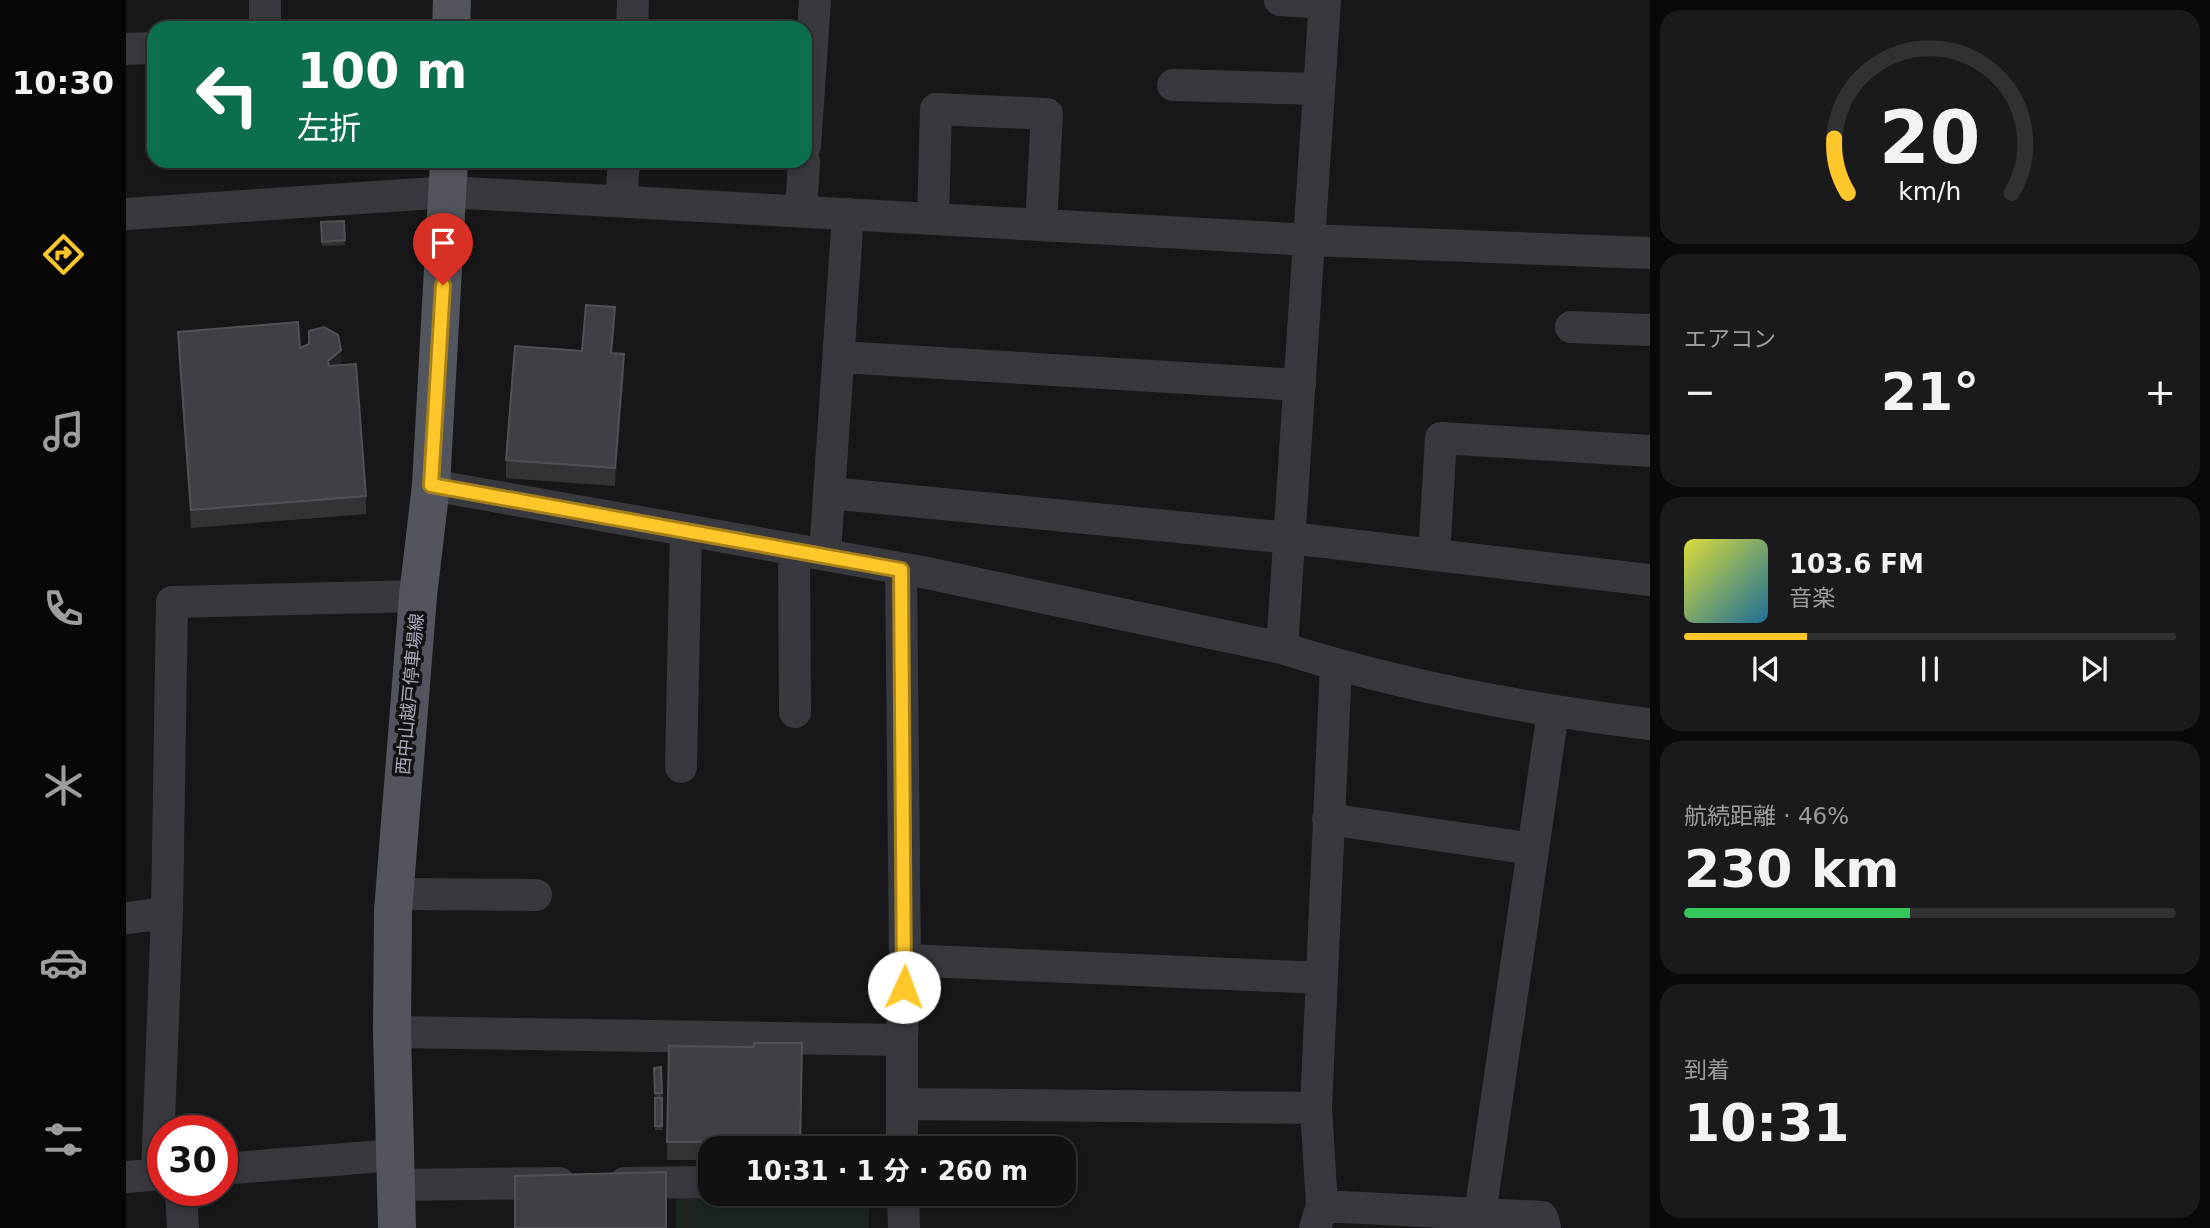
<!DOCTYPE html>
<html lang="ja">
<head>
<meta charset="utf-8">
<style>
	body { margin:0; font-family:"DejaVu Sans","Noto Sans JP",sans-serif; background:#1a1a1c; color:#f1f3f6; height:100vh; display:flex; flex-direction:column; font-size:26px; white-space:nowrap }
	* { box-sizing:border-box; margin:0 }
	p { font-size:23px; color:#9c9da0 }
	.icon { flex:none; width:38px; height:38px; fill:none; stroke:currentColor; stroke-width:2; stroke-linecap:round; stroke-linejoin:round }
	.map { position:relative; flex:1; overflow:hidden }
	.sheet { display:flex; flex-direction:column; gap:10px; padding:10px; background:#09090a; width:560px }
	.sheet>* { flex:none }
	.banner { position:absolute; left:21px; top:21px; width:665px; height:147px; border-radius:21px; box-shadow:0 4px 10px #0003,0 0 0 2px #303133; background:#0b6e4f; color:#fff; overflow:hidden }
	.speed { position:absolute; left:21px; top:1115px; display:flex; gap:14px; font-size:35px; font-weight:700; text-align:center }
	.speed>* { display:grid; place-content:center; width:91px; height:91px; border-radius:50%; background:#111113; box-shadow:0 4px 10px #0003,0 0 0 2px #303133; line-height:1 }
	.speed .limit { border:10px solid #d22; background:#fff; color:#111 }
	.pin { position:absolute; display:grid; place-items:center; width:60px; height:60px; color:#fff; margin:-72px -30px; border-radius:50% 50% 50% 0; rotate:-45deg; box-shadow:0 0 7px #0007 }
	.pin .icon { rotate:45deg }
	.me { position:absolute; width:77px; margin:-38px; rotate:2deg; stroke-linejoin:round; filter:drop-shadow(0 0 5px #0008) }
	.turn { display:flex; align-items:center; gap:24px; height:147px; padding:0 35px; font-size:32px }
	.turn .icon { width:91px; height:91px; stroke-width:2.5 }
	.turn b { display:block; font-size:49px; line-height:60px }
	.big { font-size:52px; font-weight:700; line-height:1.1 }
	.sheet .tile { flex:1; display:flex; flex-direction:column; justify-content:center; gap:10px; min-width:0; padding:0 24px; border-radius:21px; background:#1a1a1c }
	.sheet .dial { align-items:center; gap:0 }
	.dial svg { height:182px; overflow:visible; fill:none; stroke:#303133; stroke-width:7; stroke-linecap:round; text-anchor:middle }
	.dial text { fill:#f1f3f6; stroke:none }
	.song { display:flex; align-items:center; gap:21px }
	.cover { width:84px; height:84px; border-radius:10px; background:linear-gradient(135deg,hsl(60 70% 55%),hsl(200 70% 35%)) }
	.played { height:7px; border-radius:4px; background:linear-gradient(90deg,#ffc729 25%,#303133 25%) }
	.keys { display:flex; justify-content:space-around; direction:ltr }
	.heat { display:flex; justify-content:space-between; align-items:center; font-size:38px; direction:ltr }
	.charge { height:10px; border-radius:5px; background:linear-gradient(90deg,#34c759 46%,#303133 0) }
	.trip { position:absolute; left:572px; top:1136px; width:378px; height:70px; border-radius:21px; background:#111113; box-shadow:0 4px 10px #0003,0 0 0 2px #303133; font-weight:700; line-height:70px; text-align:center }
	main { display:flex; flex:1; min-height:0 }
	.tab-bar { display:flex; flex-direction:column; width:126px; justify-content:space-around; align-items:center; background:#070708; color:#9c9da0 }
	.tab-bar .icon { width:49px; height:49px }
	.tab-bar .active { color:#ffc729 }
	.tab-bar b { font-size:32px; color:#f1f3f6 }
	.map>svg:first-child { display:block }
</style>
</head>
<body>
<main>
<nav class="tab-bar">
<b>10:30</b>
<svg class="icon active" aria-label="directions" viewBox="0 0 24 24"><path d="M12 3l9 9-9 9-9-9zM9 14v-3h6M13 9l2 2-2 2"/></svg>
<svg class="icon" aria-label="music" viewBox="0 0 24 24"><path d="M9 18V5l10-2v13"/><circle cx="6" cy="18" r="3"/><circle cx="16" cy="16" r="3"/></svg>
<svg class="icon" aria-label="phone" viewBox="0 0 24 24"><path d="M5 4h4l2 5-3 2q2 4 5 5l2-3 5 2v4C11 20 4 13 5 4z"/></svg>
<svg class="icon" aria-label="climate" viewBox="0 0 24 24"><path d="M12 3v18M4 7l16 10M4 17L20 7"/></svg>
<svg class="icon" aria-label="car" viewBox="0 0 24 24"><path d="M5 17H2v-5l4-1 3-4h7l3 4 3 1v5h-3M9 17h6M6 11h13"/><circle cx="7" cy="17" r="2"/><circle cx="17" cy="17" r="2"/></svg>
<svg class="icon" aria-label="filters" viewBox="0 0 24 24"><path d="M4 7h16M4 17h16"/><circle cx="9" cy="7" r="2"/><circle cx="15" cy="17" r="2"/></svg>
</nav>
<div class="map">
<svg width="1524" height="1228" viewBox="0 0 1524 1228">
	<rect width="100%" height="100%" fill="#171719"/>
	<path fill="#1c251e" d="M550,1192L743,1194V1228H550Z"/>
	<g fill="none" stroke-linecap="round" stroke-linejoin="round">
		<path stroke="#38383f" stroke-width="32" d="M1154,0L1199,3
			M139,28V0
			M506,28L507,0
			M0,49L28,48
			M1047,85L1193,89
			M679,146L689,0
			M495,201L498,161
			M675,211L678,161
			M0,214L323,192L1184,240L1524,253
			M807,219L810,109L921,114L915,225
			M1445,327L1524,330
			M714,357L1174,385
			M305,485L796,572L1156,648C1275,686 1400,709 1524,724
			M704,493L1164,538L1524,580
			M668,549L669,712
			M699,554L722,214
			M1308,555L1315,438L1524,451
			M775,570L779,960L776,1040
			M1156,648L1199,0
			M555,767L560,530
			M1202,819L1407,849
			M268,894L410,895
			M0,918L41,913
			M779,960L1195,978
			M266,1032L776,1040V1148
			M776,1104L1190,1108
			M96,1169L269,1155
			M31,1174L41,913L46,602L292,596
			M0,1177L37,1174
			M499,1183L584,1182
			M270,1185L433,1183
			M55,1190L57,1228
			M777,1194L778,1228
			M1196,1206L1416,1217L1419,1228
			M1354,1214L1427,712
			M1189,1228L1196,1206L1190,1108L1210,665"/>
		<path stroke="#53555e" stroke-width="38" d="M325,28L326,0
			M271,1228L266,1032L267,911L292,596L305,485L323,161"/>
	</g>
	<path fill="#333337" d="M199,161H257L199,164Z
		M218,221L219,245L196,246L195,222Z
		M489,325L486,353L498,372L489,486L380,478V460Z
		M52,332L174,348L215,365L240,496V514L65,528L52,349Z
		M676,1043L675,1148H584V1160H541L543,1046L628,1047Z
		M535,1067L536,1097H529L528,1068Z
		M529,1098H536V1130H529Z"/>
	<path fill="#222225" d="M489,307V325L485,371V353Z
		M215,350V368L202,379V361Z
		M498,354V372L489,486V468Z"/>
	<path fill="#3f4045" stroke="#505157" stroke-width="2" d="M218,221L219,240L196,242L195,222Z
		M460,305L489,307L485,353L498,354L489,468L380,460L389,346L456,351Z
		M172,322L174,348L183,344V331L198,327L212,335L215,350L202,361L203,366L230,364L240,496L65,510L52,332Z
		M628,1043H676L674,1145H646V1148H625V1142H541L543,1046L628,1047Z
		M535,1067L536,1093H529L528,1068Z
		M529,1098H536V1126H529Z
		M540,1172V1228H389V1176Z"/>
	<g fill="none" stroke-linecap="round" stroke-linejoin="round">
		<g stroke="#a6811b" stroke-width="18">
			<path id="route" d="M317,285L305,485L775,570L778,987"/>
		</g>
		<use href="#route" stroke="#ffc729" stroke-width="12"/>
	</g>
	<g text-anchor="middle" stroke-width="7" stroke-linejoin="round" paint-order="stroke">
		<g font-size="18" fill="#a8acba" stroke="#121214">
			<text transform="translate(284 694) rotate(-85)" y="6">西中山越戸停車場線</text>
		</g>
	</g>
</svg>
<div class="speed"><div class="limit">30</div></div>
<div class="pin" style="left:317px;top:285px;background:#d93025"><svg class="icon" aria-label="arrive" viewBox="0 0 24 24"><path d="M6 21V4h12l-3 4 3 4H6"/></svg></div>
<svg class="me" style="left:778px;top:987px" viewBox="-20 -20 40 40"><circle r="19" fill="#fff"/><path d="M0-13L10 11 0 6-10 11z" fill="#ffc729"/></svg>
<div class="trip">10:31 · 1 分 · 260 m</div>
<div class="banner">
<div class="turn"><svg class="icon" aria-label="left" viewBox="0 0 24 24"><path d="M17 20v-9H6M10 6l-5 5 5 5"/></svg><div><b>100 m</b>左折</div></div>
</div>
</div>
<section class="sheet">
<div class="tile dial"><svg viewBox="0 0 100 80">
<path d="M14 69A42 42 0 1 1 86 69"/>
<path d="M14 69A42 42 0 0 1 8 45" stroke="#ffc729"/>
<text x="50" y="56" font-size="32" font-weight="700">20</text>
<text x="50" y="72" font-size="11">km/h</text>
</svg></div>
<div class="tile"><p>エアコン</p>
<div class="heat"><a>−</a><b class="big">21°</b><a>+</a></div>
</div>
<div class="tile">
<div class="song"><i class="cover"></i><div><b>103.6 FM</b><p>音楽</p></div></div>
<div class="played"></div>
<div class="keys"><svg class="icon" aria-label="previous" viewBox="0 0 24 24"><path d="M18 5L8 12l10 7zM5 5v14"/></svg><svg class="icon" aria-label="pause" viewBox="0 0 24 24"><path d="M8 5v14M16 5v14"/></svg><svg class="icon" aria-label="next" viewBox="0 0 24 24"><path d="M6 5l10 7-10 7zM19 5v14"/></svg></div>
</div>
<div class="tile"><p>航続距離 · 46%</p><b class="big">230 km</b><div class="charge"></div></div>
<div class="tile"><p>到着</p><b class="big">10:31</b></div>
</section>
</main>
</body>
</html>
